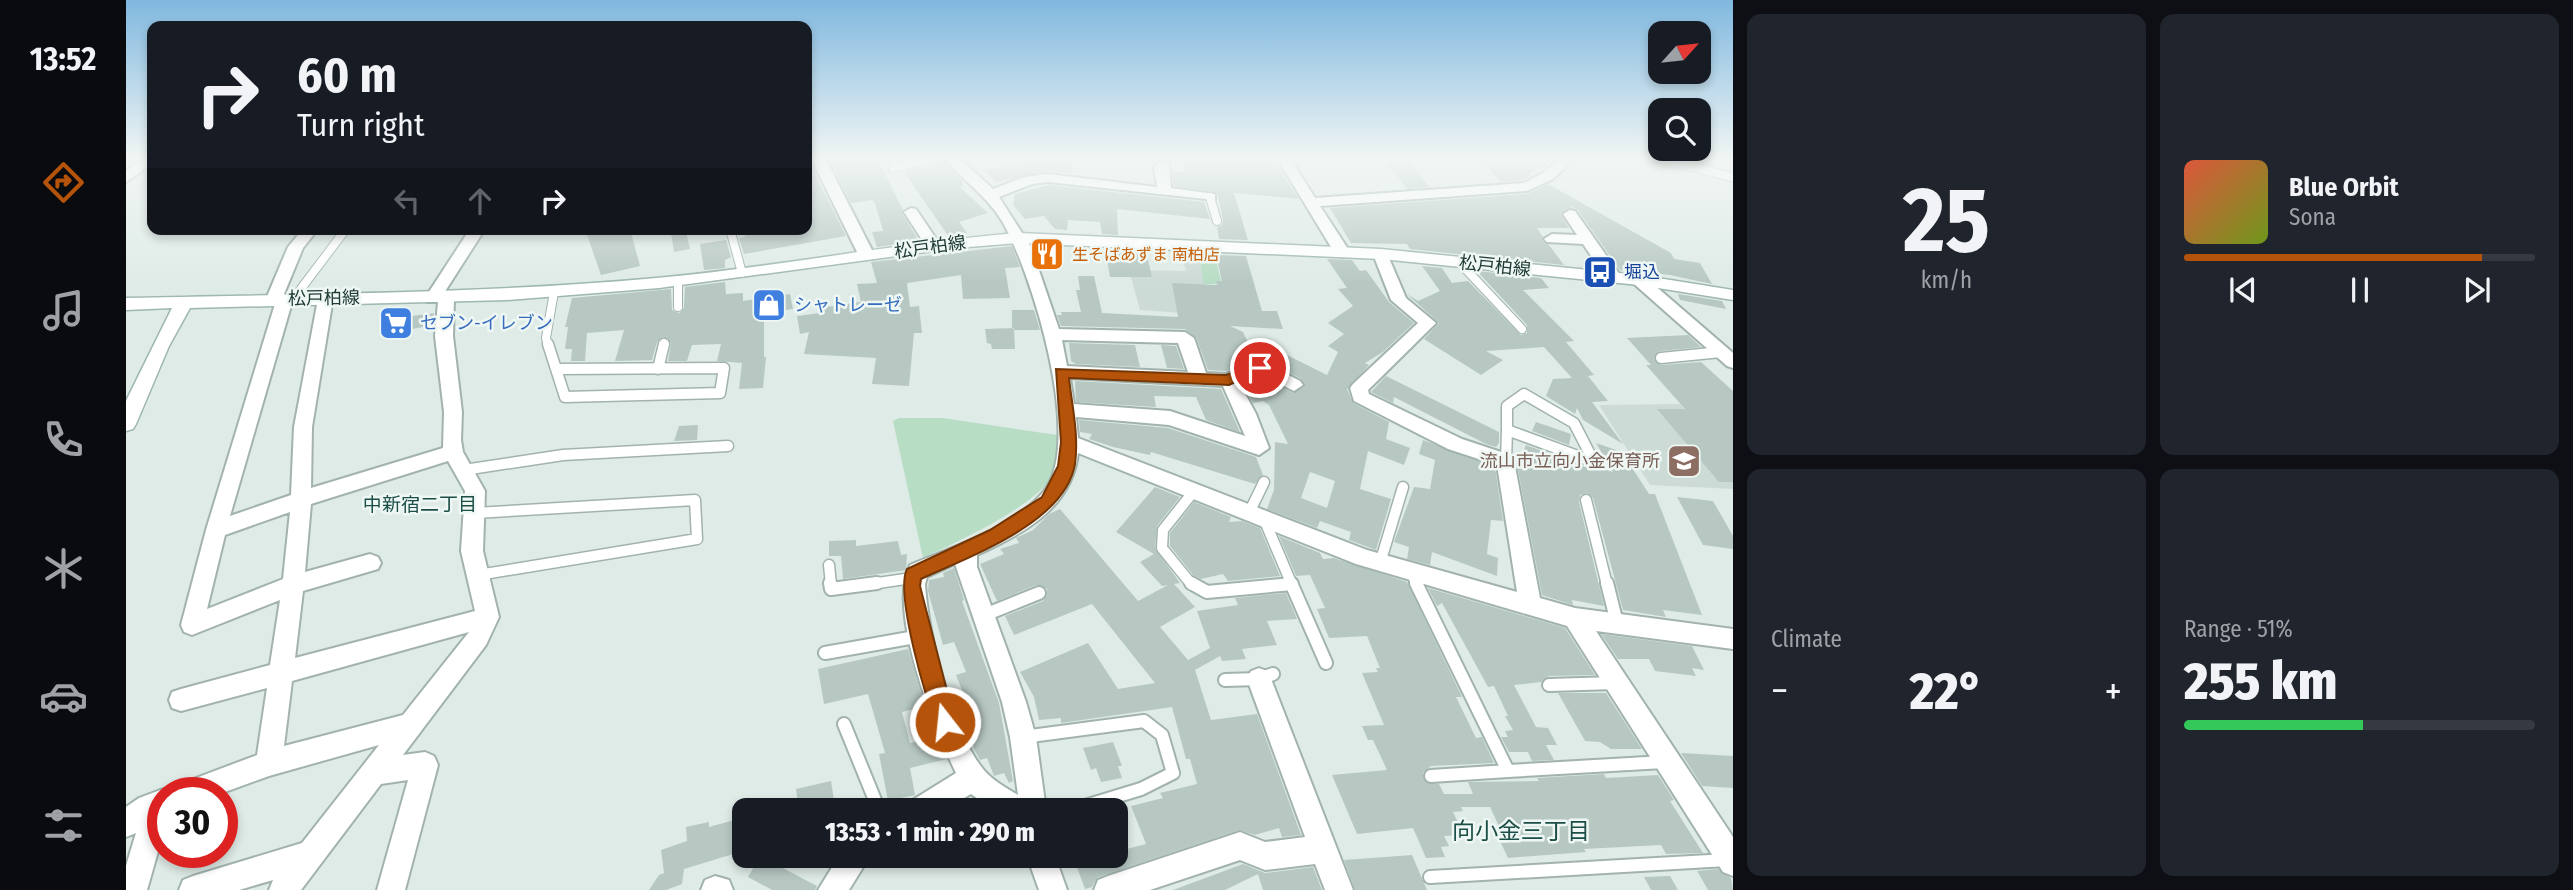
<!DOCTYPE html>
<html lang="en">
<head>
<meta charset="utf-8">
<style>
	body { margin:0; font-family:"Fira Sans Condensed","Noto Sans JP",sans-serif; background:#20242c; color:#f1f3f6; height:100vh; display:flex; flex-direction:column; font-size:26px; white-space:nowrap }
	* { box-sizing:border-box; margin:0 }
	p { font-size:23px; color:#9ea1a6 }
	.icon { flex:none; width:38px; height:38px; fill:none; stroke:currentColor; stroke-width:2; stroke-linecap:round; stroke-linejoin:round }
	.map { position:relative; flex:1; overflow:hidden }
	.side { display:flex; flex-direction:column; gap:14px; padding:14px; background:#0d0f14; width:840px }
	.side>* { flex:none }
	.hud { position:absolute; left:21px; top:21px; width:665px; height:214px; border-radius:14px; box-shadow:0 4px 10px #0003; background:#171b24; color:#f1f3f6; overflow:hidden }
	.needle { width:46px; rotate:63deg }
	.tools { position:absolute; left:1522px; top:21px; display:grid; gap:14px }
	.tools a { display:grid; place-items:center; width:63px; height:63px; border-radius:14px; background:#171b24; box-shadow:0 4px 10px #0003; font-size:35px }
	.speed { position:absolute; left:21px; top:777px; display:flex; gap:14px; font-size:35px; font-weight:700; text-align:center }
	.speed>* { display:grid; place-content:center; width:91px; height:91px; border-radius:50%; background:#171b24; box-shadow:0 4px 10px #0003; line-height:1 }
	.speed .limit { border:10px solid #d22; background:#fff; color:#111 }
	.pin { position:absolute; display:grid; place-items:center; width:60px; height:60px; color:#fff; margin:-30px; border:4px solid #fff; border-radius:50%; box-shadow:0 2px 7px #0007 }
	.me { position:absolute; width:77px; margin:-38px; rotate:344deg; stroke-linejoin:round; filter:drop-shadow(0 0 5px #0008) }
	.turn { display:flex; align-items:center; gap:24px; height:147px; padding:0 35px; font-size:32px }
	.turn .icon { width:91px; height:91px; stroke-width:2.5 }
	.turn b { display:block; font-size:49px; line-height:60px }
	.lanes { display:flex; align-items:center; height:66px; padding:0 35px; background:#0003; justify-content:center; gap:35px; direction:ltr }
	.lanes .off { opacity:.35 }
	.big { font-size:52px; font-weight:800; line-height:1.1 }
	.side .tile { flex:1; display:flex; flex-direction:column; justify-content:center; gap:10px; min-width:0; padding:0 24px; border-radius:14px; background:#20242c }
	.side .dial { align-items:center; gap:0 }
	.dial b { font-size:91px; line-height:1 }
	.song { display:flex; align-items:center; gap:21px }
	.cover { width:84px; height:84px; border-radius:10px; background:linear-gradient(135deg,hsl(10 70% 55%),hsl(80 70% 35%)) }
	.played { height:7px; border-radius:4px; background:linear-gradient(90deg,#b45309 85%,#363941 85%) }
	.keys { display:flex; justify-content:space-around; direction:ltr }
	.heat { display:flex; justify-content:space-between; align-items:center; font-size:38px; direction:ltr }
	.charge { height:10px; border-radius:5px; background:linear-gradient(90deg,#34c759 51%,#363941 0) }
	.side .tiles { flex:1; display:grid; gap:14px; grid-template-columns:repeat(2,1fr) }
	.trip { position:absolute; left:606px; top:798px; width:396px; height:70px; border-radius:14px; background:#171b24; box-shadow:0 4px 10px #0003; font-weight:800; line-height:70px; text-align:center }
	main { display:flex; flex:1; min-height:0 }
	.dock { display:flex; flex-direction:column; width:126px; justify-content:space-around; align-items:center; background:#090b0e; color:#9ea1a6 }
	.dock .icon { width:49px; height:49px }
	.dock .current { color:#b45309 }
	.dock b { font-size:32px; color:#f1f3f6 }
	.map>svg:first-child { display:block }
</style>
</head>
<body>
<main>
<nav class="dock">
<b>13:52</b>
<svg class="icon current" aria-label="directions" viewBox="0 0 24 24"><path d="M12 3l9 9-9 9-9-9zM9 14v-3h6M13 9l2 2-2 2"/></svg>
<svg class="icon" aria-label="music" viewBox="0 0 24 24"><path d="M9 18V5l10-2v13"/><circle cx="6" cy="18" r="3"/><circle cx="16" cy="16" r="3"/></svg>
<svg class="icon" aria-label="phone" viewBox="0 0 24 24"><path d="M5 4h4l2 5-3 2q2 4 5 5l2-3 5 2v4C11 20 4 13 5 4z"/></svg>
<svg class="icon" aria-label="climate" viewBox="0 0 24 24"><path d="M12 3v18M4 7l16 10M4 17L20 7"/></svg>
<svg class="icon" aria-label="car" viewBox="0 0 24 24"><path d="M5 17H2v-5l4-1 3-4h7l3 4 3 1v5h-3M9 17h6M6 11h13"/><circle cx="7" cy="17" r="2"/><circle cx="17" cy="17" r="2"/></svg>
<svg class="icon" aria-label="filters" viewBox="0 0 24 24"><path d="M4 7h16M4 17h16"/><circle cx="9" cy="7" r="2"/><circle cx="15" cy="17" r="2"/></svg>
</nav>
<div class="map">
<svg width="1607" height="890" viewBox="0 0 1607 890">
	<rect width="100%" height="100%" fill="#dfebe7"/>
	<path fill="#cddbd6" d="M1053,246H1070L1086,315L1014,310L1003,270L1060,271Z
		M1554,404L1581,435L1607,436V489L1524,485L1473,405Z"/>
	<path fill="#b7ddc4" d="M1071,247H1087L1095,281H1090L1091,284H1078Z
		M773,418H817L931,435C965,487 830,541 797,558L767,421Z"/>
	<path fill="#b7c8c3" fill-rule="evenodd" d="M681,158L720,236L618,254L613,238L619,237L616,229H681Z
		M702,158H751L777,210L776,213L793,241L751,247L746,232L757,231L749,203L746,200L725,203Z
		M816,158L837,182H835L838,186L834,187L862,213L833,222L841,233L823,237L778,172L811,164Z
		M919,158H946V174L922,171L870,182L858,170Z
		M1057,158H1146L1173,199L1108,193L1122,240L1093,239L1091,227L1096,225L1097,220L1091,192L1048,186L1046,172H1059Z
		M1283,163L1304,187L1282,189L1261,164Z
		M1424,163L1401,174L1405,176L1397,180L1375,182L1359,165Z
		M1422,184L1545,253L1548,259L1574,263L1586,284L1544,275L1494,270L1451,209L1445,207L1434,213L1443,228H1411L1417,237L1416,241L1423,245L1438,265L1284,249L1281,244L1225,243L1204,208L1401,194Z
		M922,185L1078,202L1084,219L991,209L992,235L976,234L974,222L942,220L941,230L929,229L918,216L899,219L887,205L889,194Z
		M459,229H504L514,266L475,275Z
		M560,231L564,249L548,252L545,233Z
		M600,240L605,257L599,260V268L578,270L574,244Z
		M886,246L894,267L879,268L884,298L837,299L835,275L781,283L784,307L793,306L796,333H788L783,386L746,384L750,358L678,354L683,332L674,334L671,316L694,313L693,308L735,302L731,284L751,283L745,262Z
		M979,249L1020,251L1026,277H984Z
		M1090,255L1120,256L1136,311H1151L1157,329L1104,326L1117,332L1130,360L1100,371L1082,370L1070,337L1059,329L935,326L931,315H936L935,312H955L950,290H954L952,276H968L976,313L1052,317L1046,283L1091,285L1090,281H1096Z
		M1201,259L1226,260L1234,271L1240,270L1263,302L1288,323L1257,352L1239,363L1243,365L1221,389L1227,403L1263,422L1260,439L1284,448L1278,465L1242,451L1234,489L1265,499L1250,550L1223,540L1225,532L1194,521L1191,528L1141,509L1148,490L1149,442L1162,444L1143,405L1137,401L1127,403L1117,384L1136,378L1167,393L1178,387L1175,379L1142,361L1153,351L1201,375L1212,352L1202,346L1218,334L1202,323L1227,306L1212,289L1221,288ZM1184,472L1209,481L1201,508L1175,498Z
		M1296,266L1316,268L1326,283L1342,281L1395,335L1401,333V325L1351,271L1415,278L1423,288L1397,290L1448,341L1440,342L1468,375L1462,376L1482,401L1466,402L1497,444L1457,420L1451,408L1449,414L1420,396L1427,379L1446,378L1418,347L1360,351L1377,360L1355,375L1298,339L1313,323L1281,294L1292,301L1314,291Z
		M599,282L600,294L617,293V301L664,294L667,309L638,313V357H640L637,388L613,389L616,363L591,361L595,344L566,345L561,361H542L545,343L537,337L531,342L526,360L489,361L498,330L461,333L459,361H445L446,349H439L442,327H439L446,298L545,289L546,310L553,313L558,308L559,287Z
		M1552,294L1596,301L1600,309L1554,300Z
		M886,310H908L914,330H889L886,328Z
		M308,313L307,325L276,331L278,317Z
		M888,328L889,349H866L865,344L861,343L859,329Z
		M1562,335L1575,347L1534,351L1528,359L1535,365L1575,362L1607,391V482H1593L1531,409H1559L1520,365H1525L1501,338Z
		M943,343L1009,345L1014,367L950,364L945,361Z
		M1035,345L1050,346L1058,369L1041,368Z
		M1260,376L1373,432V443L1370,447L1360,444L1268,397L1267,403L1245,392Z
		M949,381L1095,389L1114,432L1080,420L1070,397L1028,396L1030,407L950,402Z
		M953,420L1042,428L1130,457L1137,475L1129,484L1025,452L1024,455L987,447L963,439L966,434L954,432Z
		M1410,422L1445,434L1443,445L1406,431Z
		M572,425L571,440L548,441L553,426Z
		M1297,440L1369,467L1377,521L1365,520L1361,554L1372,558L1371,576L1306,552L1304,565L1281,559L1283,547L1268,542L1288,487L1304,489L1309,460L1293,454Z
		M1470,443L1496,452L1523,494H1529L1576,615L1537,610L1540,617L1497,610L1467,498L1461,493L1454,495L1453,502L1478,606L1446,600L1447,605L1416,595L1391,465L1400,445L1465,469L1473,467L1487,472Z
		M1029,487L1054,497L1031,526L1029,548L1054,583L1048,584L1069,607L1034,627L1062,660L1084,648L1071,611L1112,605L1109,598L1160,593L1171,619L1141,621L1151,645L1116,649L1120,659L1096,661L1094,656L1069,670L1085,720L1131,714L1175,835L1156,837L1153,828L1129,835L1113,830L981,874L971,878L966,887L959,889L949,862L971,856H989V852L1020,844L1005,806L1037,798L1034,793L1071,784L1064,759H1060L1046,707L935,723V718L913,720L908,697L894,672L962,643L992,689L1029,683L966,604L888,635L879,616L917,601L921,595V589L910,585L871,601L854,564L878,554L874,549L893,543L890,538L907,530L923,514L934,509L1012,601L1042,585L1036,586L1014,562L1028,554L990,532Z
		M1551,497L1587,501L1607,536V549L1577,545Z
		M1068,502L1105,517L1103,522L1116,521L1134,528L1154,576L1102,581L1097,574L1075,579L1067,575L1044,546V533Z
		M1153,536L1194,553L1197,559L1208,558L1281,582L1336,697H1330L1350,738L1356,737L1368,763L1305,766L1297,773L1301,783L1313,784L1318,794H1347L1342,782L1413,781L1411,778L1478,774L1480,778L1532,775L1548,800L1544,801L1577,853L1540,854L1535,845L1458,849L1460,852L1382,858L1375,843H1381L1364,807H1335L1337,811L1327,812L1338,835L1318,836L1323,846L1315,847L1319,857L1300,858L1287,828L1231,834L1206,775L1261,770L1247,740H1242L1236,726L1258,725L1236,673L1252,672L1250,668H1254L1241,636L1203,638L1191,609L1199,608L1184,575L1170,576Z
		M730,540V546L772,541L775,555L781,554L780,570L717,579L715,556H703V541Z
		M828,568L838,600L836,601L873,703L887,781L883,783L878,773L868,776L861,758L854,760L842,738L839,731L844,729L833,703L840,700L830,675L840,672L828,642L817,645L802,591L803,580L818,577L817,573Z
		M1302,588L1439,628L1469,675L1423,676L1415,682L1388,685L1410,727L1422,728L1431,745H1420L1428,760L1406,761L1402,752H1383L1375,737H1382L1379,731L1387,730L1379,716H1382L1368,686L1362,687L1316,603L1311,606Z
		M1475,634L1566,646L1578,670L1566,668L1570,676L1529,671L1523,659H1492Z
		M782,649L799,706L776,712L784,743L811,737L821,759L784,768L789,795L762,801L753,754L759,753L742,694L698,704L692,669Z
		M1432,693H1480L1516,749H1485L1474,742L1459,741Z
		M987,742L996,766H992L996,778L975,782L970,768L965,770L957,748Z
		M1555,753L1607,756V788L1576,786Z
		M705,781L709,807L702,810H673L670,789Z
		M612,819L617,851L558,869L556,884L540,890H523L533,875L538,873L535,850L561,841L560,827L583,822V827Z
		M1286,855L1301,890H1229L1218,860Z
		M634,856L691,886L689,890H646L622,877Z
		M1117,864L1139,873L1187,867L1196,890H1137L1132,874L1099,890H1047Z
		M1592,869L1605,878L1607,890H1582L1571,871Z
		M1544,876L1552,890H1525L1518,877Z"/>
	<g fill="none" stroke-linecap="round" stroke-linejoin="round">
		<g stroke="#a2b3ae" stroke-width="10">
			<path id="lane-far2" d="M1531,158L1606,177
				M767,168L810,158
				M1084,197L1091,221
				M604,229L616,273
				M1333,262L1396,329
				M552,280V307
				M168,298L220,229
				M422,346L420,338L428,292
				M537,346L538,343"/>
		</g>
		<g stroke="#a2b3ae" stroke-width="13">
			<path id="lane-far1" d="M422,344L430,369
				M1535,358L1595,352
				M598,368L594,393L439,397L430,369Z
				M532,369L538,344
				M1398,394L1448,423L1468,462L1381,430V406Z
				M1380,461L1381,430
				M338,470L437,455L602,446
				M1460,500L1481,585
				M349,513L569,500L571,539L352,575
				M1123,513L1138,482
				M1138,519L1166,585
				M1254,563L1277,487
				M703,565L705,585
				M1285,572L1291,585
				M738,585L786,578
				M1066,585L1036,548L1037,530L1068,491
				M1160,585L1166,584"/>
		</g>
		<g stroke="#a2b3ae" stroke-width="16">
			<path id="lane" d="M704,583L705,589L751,583
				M1065,583L1081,592L1166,584
				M1165,583L1200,663
				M1290,583L1382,771L1538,762
				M1481,583L1491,623
				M856,616L913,593
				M699,653L795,636
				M1099,680L1133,679L1147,674
				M1423,685L1489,683
				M718,724L753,810
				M897,737L1018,721L1036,735L1047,773L1015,789L946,810
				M1305,776L1382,771
				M1304,877L1601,860"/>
		</g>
		<g stroke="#a2b3ae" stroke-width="4">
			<path id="street" d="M17,158H26V164L0,182V171Z
				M685,158H699L749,256L746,259H736L733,256Z
				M819,158H833L867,189L898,177L922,174L1031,187L1028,168L1033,162H1043L1045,188L1089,194V200L922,182L906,184L873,197L905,247L933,329L1059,332L1068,338L1080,373L1100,374L1136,361L1174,381L1177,385L1168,391L1136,375L1113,382L1130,414L1143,448L1133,455L1043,425L950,417L952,438L1241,550L1391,592L1371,465L1322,449L1228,401L1224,388L1227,384L1292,323L1265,300L1247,254L1250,251H1260L1280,298L1310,323L1242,390L1243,394L1336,439L1387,456L1414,598L1449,608L1607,629V649L1470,631L1607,837V876L1597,872L1441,626L1230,564L952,453C946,508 897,534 851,555V567L900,702L910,737L920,810H868L845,794L818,810H781L785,801L830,773C808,728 761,611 784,565C826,547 889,528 918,491C958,441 906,273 876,221C861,196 837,181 819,158ZM936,340L1052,343L1062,372L941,366ZM944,378L1097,386L1119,436L1044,411L948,404ZM829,564L876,702L884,737L892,795C880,788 866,780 857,769C826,730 802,633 799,584L801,577Z
				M1151,158H1164L1189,198L1398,183L1417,173L1434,158H1449L1427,179L1401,191L1194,206L1224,252L1216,257L1208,252Z
				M785,208L790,209L815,246L812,249L807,251L802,249L778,212Z
				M1444,210L1449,211L1494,275V281H1482L1457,244L1421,242L1418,239L1426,234L1451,235L1437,214Z
				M177,229H192L177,248L158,294L167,299L104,516L165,495L168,427L193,294L199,293L207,298L186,427L185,488L317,448L318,412L309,336L312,302H301L299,298L344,229H359L318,293L328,298L327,336L336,412L335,440L337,452L359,491L357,551L373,617L360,645L277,755L299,752L308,756L312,765L279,890H251L282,780L255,784L175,890H143L147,880L113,890H53L57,880L67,876L176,843L253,745L143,776L96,793H50L54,784L131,755L141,688L55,711L46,708L43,700L46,692L55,689L144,665L154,600L66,635L58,632L55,625L80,530L149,304L140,299L162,247ZM322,461L339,491L335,551L349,611L169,658L177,591L252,569L255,563L252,557L244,554L179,572L185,504ZM164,512L157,579L81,609L99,535ZM343,632L277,715L158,746L166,681Z
				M1513,275L1519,277L1607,353V368L1601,366L1507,283V277Z
				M1133,668L1141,671L1145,679L1227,890H1199L1189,864L1139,870L1114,860L1024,890H968L972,880L982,876L1114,832L1139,842L1179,837L1121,679L1125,671Z
				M37,789L46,793H37V834L21,890H0V866L10,833L0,837V807L13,798Z
				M713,856H744L723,890H692Z
				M901,856H929L941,890H913Z
				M589,876L603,880L607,890H575L579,880Z"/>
		</g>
		<g stroke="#9eb7b0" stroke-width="3">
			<path id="secondary" d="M893,233L1255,249L1513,275L1607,290V300L1513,285L1255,259L893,243L830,248L533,288L382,300L64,308L43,346L10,424L7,429L0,431V401L46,308L0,310V298C177,294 354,294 530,278C651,267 771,243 893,233Z"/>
		</g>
		<use href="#lane-far2" stroke="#fff" stroke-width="8"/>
		<use href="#lane-far1" stroke="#fff" stroke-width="10"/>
		<use href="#lane" stroke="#fff" stroke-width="12"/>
		<use href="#street" fill="#fff" fill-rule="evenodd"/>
		<use href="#secondary" fill="#fff" fill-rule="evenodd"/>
	</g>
	<linearGradient id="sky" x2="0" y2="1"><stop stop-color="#80b8df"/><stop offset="0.56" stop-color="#f1f6f4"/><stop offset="1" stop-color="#f1f6f4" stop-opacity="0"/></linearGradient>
	<rect width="1607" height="283" fill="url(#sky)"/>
	<path fill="#b45309" stroke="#753606" stroke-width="2" d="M1134,363L1141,368L1133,377L1116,379L1103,385L943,378C946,406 953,435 949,464C939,523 844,556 795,579L794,586L829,722L826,729L819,731L812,729C800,702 769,593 781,569L864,530L916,497L932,466L935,442L930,369L1100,375Z"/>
	<defs>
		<g id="restaurant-square" transform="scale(1.75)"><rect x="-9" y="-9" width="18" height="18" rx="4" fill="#e8710a" stroke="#eff7f4"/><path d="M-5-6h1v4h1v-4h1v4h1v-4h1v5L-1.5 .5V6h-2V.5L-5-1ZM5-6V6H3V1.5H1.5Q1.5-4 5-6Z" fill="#fff"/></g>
		<g id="bus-square" transform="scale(1.75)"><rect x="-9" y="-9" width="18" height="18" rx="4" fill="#1a4fb4" stroke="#eff7f4"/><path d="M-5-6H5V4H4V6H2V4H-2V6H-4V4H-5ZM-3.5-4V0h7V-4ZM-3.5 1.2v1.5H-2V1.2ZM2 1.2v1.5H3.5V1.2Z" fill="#fff"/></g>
		<g id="shop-square" transform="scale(1.75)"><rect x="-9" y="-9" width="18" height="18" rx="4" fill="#3f7fe0" stroke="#eff7f4"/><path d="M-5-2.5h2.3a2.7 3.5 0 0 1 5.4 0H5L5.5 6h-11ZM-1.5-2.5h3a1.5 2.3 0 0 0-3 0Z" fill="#fff"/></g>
		<g id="supermarket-square" transform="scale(1.75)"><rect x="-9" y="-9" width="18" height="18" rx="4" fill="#3f7fe0" stroke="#eff7f4"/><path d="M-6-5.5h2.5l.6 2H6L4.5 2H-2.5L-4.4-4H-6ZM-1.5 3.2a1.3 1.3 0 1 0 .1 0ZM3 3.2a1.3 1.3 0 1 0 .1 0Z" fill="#fff"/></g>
		<g id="school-square" transform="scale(1.75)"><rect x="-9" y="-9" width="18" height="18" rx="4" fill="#8d6e63" stroke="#eff7f4"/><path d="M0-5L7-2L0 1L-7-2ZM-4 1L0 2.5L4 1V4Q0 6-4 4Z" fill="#fff"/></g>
	</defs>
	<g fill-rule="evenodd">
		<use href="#restaurant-square" x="921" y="254"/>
		<use href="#bus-square" x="1474" y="272"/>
		<use href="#shop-square" x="643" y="305"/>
		<use href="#supermarket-square" x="270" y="323"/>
		<use href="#school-square" x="1558" y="461"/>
	</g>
	<g text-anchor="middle" stroke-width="5" stroke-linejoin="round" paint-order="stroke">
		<g font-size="16" fill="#c56008" stroke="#eff7f4" text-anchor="start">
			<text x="946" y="260">生そばあずま 南柏店</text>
		</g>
		<g font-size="18" fill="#203b36" stroke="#eff7f4">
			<text transform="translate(804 247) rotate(-8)" y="6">松戸柏線</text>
			<text transform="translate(1369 266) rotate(6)" y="6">松戸柏線</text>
			<text transform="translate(198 298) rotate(-1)" y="6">松戸柏線</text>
		</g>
		<g font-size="18" fill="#164399" stroke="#eff7f4" text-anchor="start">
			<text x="1498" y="278">堀込</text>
		</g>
		<g font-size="18" fill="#366cbe" stroke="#eff7f4" text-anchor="start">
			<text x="668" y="311">シャトレーゼ</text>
			<text x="294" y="329">セブン-イレブン</text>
		</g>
		<g font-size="18" fill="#785e54" stroke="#eff7f4" text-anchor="end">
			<text x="1534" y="467">流山市立向小金保育所</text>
		</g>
		<g font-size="19" fill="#1b4e46" stroke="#eff7f4">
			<text x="294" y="511">中新宿二丁目</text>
		</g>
		<g font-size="23" fill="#1b4e46" stroke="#eff7f4">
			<text x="1395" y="839">向小金三丁目</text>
		</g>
	</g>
</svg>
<div class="tools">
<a><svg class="needle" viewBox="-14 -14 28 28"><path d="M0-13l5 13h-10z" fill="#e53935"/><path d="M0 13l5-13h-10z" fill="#9ea1a6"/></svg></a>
<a><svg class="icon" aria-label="search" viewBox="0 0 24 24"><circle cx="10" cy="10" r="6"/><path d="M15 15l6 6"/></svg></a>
</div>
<div class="speed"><div class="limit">30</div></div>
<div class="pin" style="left:1134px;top:368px;background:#d93025"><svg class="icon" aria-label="arrive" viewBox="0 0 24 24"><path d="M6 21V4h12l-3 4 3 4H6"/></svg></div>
<svg class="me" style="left:819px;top:722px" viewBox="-20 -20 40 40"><circle r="17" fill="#b45309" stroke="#fff" stroke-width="3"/><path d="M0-11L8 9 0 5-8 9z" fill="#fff"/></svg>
<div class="trip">13:53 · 1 min · 290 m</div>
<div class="hud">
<div class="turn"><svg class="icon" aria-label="right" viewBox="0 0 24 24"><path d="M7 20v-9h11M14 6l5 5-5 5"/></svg><div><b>60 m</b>Turn right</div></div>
<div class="lanes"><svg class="icon off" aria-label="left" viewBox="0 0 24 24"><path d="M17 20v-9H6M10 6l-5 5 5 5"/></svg><svg class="icon off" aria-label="ahead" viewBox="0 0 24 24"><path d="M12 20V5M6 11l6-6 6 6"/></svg><svg class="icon" aria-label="right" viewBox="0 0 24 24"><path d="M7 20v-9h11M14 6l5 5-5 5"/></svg></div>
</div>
</div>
<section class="side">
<div class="tiles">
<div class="tile dial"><b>25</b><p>km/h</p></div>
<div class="tile">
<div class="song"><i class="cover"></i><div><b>Blue Orbit</b><p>Sona</p></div></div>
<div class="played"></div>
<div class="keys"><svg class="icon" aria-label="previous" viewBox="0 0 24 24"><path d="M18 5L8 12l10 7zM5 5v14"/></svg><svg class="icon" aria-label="pause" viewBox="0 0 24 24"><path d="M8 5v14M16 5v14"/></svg><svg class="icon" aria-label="next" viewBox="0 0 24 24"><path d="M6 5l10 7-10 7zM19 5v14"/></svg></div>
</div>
<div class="tile"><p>Climate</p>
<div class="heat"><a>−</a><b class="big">22°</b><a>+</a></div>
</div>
<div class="tile"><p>Range · 51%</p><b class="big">255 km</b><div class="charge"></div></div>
</div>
</section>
</main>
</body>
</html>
